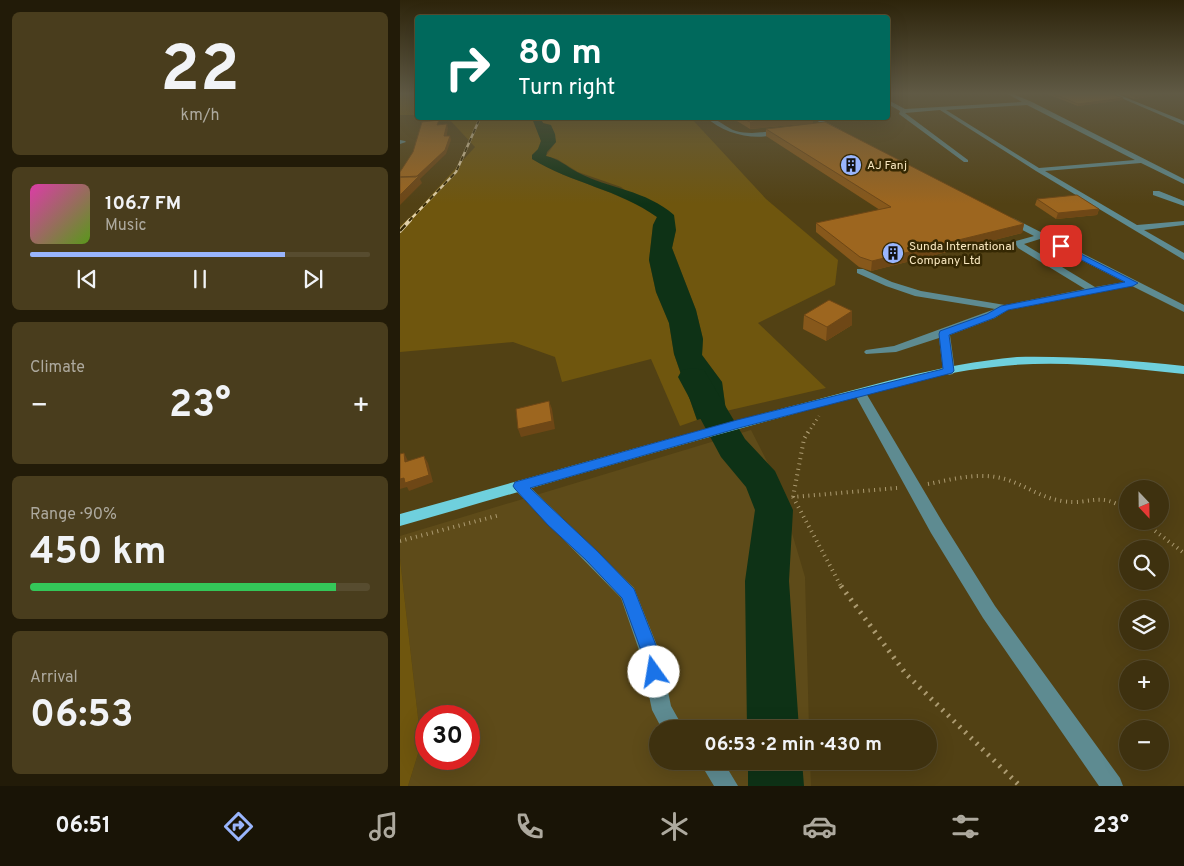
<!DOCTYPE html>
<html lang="en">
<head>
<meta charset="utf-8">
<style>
	body { margin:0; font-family:Overpass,sans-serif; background:#493d1d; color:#f1f3f6; height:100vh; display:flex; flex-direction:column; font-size:19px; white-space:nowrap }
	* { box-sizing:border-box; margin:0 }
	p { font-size:16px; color:#ada99e }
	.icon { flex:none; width:28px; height:28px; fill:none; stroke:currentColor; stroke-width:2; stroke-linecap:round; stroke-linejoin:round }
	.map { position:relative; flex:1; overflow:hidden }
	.side { display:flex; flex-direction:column; gap:12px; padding:12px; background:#221b08; width:400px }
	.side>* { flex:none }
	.guide { position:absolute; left:15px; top:15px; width:475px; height:105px; border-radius:5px; box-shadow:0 5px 20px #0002,0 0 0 1px #574c2f; background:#00695c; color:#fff; overflow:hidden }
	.needle { width:32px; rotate:158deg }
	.buttons { position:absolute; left:719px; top:480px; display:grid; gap:10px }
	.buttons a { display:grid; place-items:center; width:50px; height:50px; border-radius:50%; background:#3e310f; box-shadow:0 5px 20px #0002,0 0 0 1px #574c2f; font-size:25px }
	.speed { position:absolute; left:15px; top:705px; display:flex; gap:10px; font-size:25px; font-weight:700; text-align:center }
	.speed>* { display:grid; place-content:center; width:65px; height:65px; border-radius:50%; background:#3e310f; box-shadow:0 5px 20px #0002,0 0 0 1px #574c2f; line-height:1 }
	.speed .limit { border:8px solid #d22; background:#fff; color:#111 }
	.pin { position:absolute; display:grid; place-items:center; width:42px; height:42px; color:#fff; margin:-21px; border-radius:10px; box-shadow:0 2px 8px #0006 }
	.me { position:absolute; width:55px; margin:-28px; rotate:347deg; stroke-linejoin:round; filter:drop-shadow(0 0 4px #0008) }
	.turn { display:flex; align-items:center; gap:18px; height:105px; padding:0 20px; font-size:22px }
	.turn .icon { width:65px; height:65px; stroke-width:2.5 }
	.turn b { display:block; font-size:35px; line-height:42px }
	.big { font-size:38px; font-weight:700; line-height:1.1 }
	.side .card { flex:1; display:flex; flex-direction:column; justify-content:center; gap:8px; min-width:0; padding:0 18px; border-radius:8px; background:#493d1d }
	.side .dial { align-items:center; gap:0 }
	.dial b { font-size:65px; line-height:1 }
	.song { display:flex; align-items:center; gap:15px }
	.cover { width:60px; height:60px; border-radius:8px; background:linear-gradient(135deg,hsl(320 70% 55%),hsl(90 70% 35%)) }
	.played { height:5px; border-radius:2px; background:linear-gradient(90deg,#99b5fd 75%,#574c2f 75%) }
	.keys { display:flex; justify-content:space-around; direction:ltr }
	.heat { display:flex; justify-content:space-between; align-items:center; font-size:28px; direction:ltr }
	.charge { height:8px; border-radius:4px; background:linear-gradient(90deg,#34c759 90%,#574c2f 0) }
	.trip { position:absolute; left:249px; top:720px; width:288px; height:50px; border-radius:25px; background:#3e310f; box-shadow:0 5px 20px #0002,0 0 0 1px #574c2f; font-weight:700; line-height:50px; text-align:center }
	.tab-bar { display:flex; height:80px; justify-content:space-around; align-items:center; background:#191406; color:#ada99e }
	.tab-bar .icon { width:35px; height:35px }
	.tab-bar .active { color:#99b5fd }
	.tab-bar b { font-size:22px; color:#f1f3f6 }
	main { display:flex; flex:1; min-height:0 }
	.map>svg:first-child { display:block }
</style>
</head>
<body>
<main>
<section class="side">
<div class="card dial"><b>22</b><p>km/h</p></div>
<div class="card">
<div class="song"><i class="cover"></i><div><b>106.7 FM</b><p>Music</p></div></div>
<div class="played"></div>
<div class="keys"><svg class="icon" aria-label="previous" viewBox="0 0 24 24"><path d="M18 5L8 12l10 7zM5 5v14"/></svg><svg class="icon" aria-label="pause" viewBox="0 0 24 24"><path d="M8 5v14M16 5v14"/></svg><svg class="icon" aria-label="next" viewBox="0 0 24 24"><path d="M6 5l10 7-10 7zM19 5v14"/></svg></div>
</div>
<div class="card"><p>Climate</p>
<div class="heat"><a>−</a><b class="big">23°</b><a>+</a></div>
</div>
<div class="card"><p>Range · 90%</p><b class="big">450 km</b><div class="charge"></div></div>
<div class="card"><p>Arrival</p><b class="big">06:53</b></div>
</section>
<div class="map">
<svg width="784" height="786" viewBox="0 0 784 786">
	<rect width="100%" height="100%" fill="#524114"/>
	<path fill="#5e4b19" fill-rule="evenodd" d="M351,430L376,479L405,577L409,729H258V761H410L411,786H8L21,744L0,559V536ZM26,716H69V759H26Z"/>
	<path fill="#6f560e" d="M0,94H17V115H0Z
		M48,118H132L141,141L138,150L132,155V159C171,183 219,190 257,217L253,225L249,260L256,292L269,323L274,354L297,420L280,426L251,359L162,382L155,357L113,342L0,352V226L16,212L75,147Z
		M140,118H291L366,199L438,260L435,285L358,323L426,388L326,411L322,382L302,355L303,339L296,310L272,248L276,230L221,187L178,172L157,159L146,156L156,142Z
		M0,559L21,744L8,786H0Z"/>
	<path fill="#0e3216" d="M132,118H140L143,123L151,125L155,134L156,142L147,152L146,156C159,159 166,166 177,172C209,189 246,190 274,215L276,230L272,248L296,310L303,339L302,355L322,382L326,411L297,420L274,354L269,323L256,292L249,260L253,225L257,217C220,190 171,183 132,159V155L138,149L141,141Z"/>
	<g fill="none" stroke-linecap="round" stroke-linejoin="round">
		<path fill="#0e3216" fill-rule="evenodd" d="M293,368L304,370L345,439L375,471L393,510L389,581L399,729H347L345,581L355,510L346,487L321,457L278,377L282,370Z
			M348,761H402L404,786H348Z"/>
		<path stroke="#ac9b71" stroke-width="3" stroke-dasharray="1 4" stroke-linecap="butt" d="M408,433L419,416"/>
		<path stroke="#ac9b71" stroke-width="4" stroke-dasharray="1 4.5" stroke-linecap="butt" d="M408,432L404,439L393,497L497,488
			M528,484C554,479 582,471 608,480C626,486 642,498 662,501C692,506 696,490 728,510
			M393,497L442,588
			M742,521L784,553
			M0,541L100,515"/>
		<path stroke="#ac9b71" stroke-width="5" stroke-dasharray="2 6" stroke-linecap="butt" d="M441,586L506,674L620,786"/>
		<path fill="#5e8b91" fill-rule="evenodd" d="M608,94H613L632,102L784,179V184L741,163L645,171L737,225L784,221V225L744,230L784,253V260L636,171L540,110L505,113L568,160V162H564L499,114L500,111L488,104V101H490L505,109L622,102ZM627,105L735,160L639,168L546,110Z
			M712,94H717L784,121V125Z
			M307,118C317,117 326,128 336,131C351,135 367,132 381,129L384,131C361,143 325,135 307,118Z
			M412,118H418L441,130L436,131Z
			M0,140L5,141L6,142L0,144Z
			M753,191H759L784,201V206L753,195Z
			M607,218H613L784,305V312L732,286L608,310L595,318L550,335L555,371L553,374L549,375L543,371L539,338L496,352L466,354L464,352L466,350L494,346L595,309L515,296L486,286L457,273V269H463L492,282L521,291L605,305L685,289L618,248L615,243L616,241L634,236L607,222ZM640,239L724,282L695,287L624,244Z
			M460,389L466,393L543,523L595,606L720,778L723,786H699L583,618L531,533L454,393Z
			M120,480L125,482L234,588L260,653L271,706L284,729H262L252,710L240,653L221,598L115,490L113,486L115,482Z
			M299,761H323L338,786H314Z"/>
		<path fill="#6fd0dd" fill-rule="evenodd" d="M617,357C673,356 728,360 784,366V374C721,367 657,359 594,367C525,374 457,397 390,415C259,450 130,489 0,526V514C129,478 258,441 388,407C464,388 539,364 617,357Z"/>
		<g stroke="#e2d1a9" stroke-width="2.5">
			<path id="rail-far1" d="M9,221L56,172L80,118"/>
		</g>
		<g stroke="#e2d1a9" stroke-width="4">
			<path id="rail" d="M0,231L10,220"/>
		</g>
		<use href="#rail-far1" stroke="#352803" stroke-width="2" stroke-dasharray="5" stroke-linecap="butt"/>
		<use href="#rail" stroke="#352803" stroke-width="2.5" stroke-dasharray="8" stroke-linecap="butt"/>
	</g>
	<path fill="#87581b" d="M647,94H713L723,98L722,100L678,106Z
		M721,94H757L756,96L734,99Z
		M332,118H413V123L350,129Z
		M366,129L624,224L622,233L471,271L459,267L416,232V223L480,210L366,136Z
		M637,199L699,209L697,215L656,219L635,205Z
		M452,311V325L426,341L403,329L404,315Z"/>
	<path fill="#6e4716" d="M752,94H757L756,96L734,99L735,96Z
		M723,98L722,100L678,106V104Z
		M401,118H413V123L350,129V122Z
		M47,124L48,128L46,140L44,136Z
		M50,136L51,140L46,154L20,179L22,183L0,205V195Z
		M699,209L697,215L656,219L658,213Z
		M624,224L622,233L471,271L472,261Z
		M452,311V325L426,341L427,327Z
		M149,401L152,409L155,429L121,437L118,429Z
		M4,453L8,461L5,462Z
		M24,456L28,463L33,482L9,491L7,487L0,489V479Z"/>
	<path fill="#9d661f" stroke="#6e4716" d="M654,94H713L723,98L678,104Z
		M729,94H752L735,96Z
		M342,118H401L350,122Z
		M39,120L37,125L47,124L44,136H50L45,150L16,177H0V172L13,152L22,122Z
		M425,122L624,224L472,261L460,257L416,223L491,207L366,129Z
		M19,176L0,195V177Z
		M677,195L699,209L658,213L637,199Z
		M429,300L452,311L427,327L404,315Z
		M149,401L152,421L118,429L116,409Z
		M4,453L5,462L24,456L29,475L5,483L4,478L0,479V454Z"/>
	<linearGradient id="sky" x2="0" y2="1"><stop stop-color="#2d240b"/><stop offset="0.46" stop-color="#605a45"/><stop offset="1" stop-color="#605a45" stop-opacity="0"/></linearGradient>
	<rect width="784" height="204" fill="url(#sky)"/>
	<path fill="#1a73e8" stroke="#114b97" d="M658,245H663L738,283L733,286L608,310L594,318L549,335L554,371L552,373L339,428L130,488L197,551L234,589L259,653L263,672L260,678L254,681L248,678L242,653L222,598L186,560L148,525L115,489L113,486L115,482L337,420L543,369L539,334L540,331L587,314L601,306L725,282L658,248Z"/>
	<defs>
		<g id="building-disc" transform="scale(1.125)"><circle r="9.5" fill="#99b5fd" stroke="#352803"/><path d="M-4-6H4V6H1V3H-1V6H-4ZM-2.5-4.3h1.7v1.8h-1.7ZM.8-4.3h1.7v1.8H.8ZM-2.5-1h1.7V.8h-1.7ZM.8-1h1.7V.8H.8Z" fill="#111"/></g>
	</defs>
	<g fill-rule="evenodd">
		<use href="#building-disc" x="451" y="165"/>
		<use href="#building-disc" x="493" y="253"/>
	</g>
	<g text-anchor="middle" stroke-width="5" stroke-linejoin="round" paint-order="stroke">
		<g font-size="12" fill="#f9e8c0" stroke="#352803" text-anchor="start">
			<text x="467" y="169">AJ Fanj</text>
			<text x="509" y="250">Sunda International<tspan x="509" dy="14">Company Ltd</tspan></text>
		</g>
	</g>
</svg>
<div class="buttons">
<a><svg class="needle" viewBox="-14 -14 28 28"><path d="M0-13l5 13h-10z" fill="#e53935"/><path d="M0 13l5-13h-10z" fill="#ada99e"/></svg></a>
<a><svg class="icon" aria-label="search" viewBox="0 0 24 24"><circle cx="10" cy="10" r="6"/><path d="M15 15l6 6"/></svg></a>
<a><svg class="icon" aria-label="layers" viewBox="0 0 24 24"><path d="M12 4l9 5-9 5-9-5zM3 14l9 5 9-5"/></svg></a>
<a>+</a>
<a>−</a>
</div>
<div class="speed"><div class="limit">30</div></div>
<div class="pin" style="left:661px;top:246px;background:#d93025"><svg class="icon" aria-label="arrive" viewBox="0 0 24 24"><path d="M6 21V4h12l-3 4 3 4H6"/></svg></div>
<svg class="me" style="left:254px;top:672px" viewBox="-20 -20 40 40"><circle r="19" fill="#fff"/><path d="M0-13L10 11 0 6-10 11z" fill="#1a73e8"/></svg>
<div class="trip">06:53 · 2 min · 430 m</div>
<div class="guide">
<div class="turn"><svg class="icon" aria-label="right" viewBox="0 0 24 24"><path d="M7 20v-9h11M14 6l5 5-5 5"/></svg><div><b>80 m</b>Turn right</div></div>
</div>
</div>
</main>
<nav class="tab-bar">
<b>06:51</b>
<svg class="icon active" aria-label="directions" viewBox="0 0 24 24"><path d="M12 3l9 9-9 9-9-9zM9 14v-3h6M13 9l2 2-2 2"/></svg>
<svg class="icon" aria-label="music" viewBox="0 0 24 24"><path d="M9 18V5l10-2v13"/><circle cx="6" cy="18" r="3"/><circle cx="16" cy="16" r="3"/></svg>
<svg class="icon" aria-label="phone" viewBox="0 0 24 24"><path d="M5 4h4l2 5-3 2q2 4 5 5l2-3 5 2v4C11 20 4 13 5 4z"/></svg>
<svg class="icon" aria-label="climate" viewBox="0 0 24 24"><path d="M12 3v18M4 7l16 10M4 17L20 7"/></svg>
<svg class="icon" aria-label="car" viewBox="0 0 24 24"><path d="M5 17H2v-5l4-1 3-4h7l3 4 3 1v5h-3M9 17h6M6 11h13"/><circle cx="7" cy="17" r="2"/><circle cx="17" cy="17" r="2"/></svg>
<svg class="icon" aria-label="filters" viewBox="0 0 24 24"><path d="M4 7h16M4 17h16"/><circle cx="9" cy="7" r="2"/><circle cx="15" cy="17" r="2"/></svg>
<b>23°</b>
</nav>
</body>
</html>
